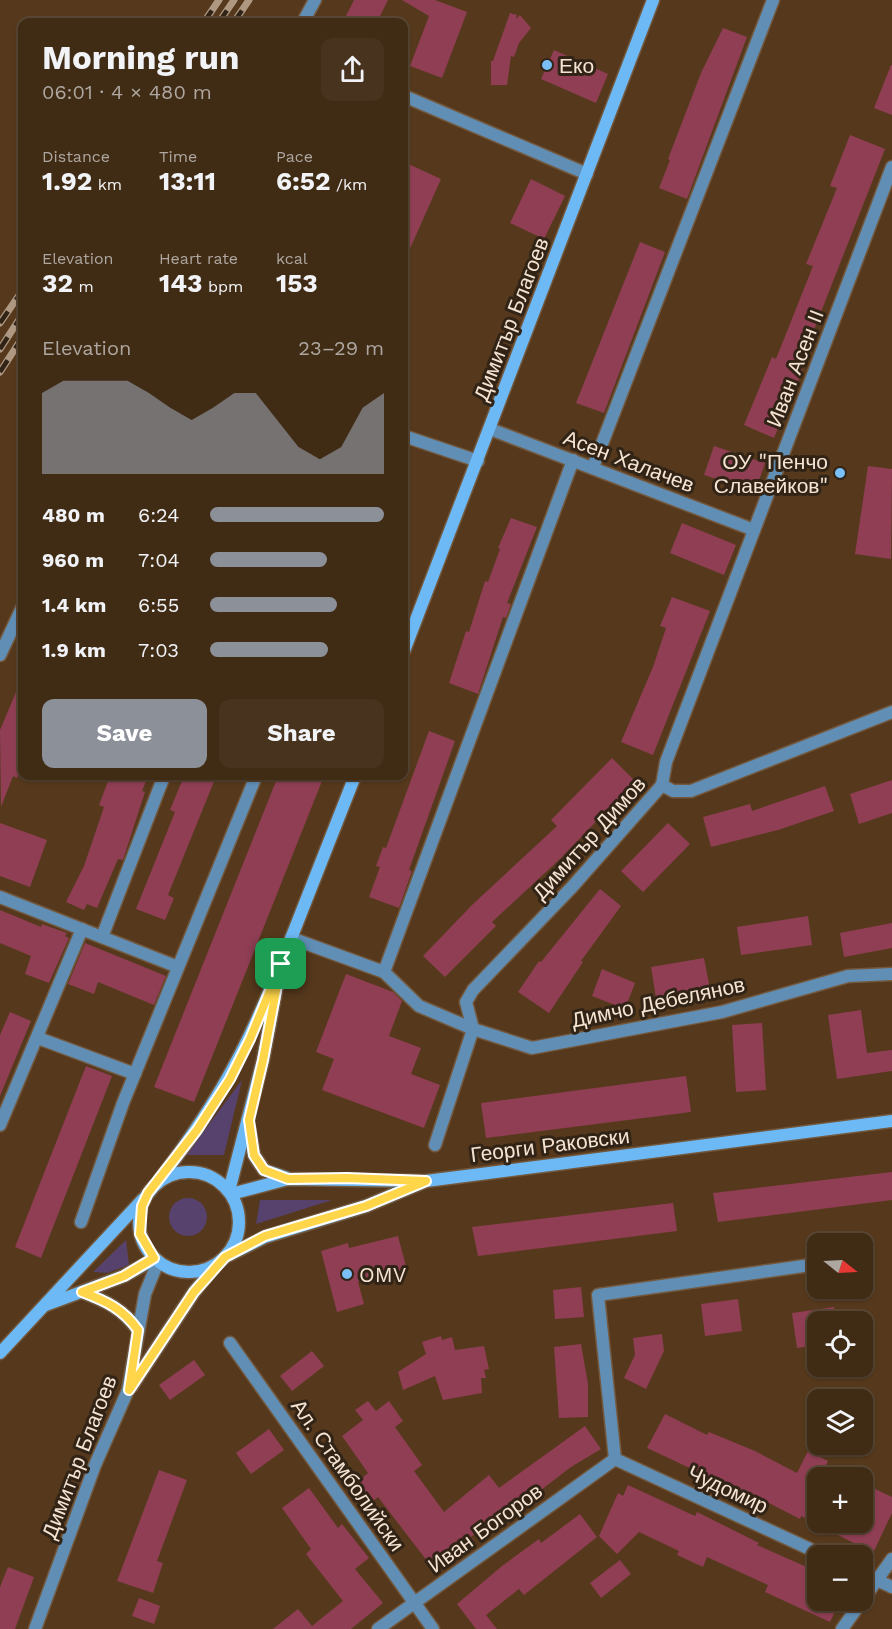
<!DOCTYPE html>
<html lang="en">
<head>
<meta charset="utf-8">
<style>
  :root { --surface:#402b15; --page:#47331e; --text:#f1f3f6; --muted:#aea7a0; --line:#594734; --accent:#8c9099 }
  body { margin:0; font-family:"Work Sans",sans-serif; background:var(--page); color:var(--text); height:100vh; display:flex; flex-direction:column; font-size:22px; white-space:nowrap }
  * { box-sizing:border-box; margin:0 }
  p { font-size:20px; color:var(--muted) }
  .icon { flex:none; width:33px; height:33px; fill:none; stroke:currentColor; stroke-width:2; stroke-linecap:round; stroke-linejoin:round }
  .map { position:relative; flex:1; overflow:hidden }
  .side { position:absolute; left:18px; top:18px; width:390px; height:762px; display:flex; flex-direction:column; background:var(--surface); border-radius:12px; box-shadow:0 2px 4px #0004,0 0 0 2px var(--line) }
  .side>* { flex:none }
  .needle { width:39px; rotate:108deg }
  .fabs { position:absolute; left:807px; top:1233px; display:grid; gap:12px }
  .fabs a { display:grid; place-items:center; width:66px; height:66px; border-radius:12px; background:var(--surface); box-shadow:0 2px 4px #0004,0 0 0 2px var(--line); font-size:30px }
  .pin { position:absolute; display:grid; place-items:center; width:51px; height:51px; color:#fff; margin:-26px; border-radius:12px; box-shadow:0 3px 9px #0006 }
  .round { display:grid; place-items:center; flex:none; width:63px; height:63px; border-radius:12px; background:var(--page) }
  .head { display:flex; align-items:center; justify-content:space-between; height:102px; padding:0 24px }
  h1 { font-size:33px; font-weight:700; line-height:45px }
  .metrics { display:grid; grid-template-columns:repeat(3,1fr); gap:9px; height:102px; padding:6px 24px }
  .metrics div { display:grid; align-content:center }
  .metrics b { font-size:26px; font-weight:700 }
  .metrics small { font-size:16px; font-weight:400 }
  .metrics p { font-size:16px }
  .chart { height:168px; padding:12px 24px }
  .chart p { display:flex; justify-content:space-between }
  .chart svg { width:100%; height:108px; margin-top:6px; fill:var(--accent); opacity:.7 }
  .button { display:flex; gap:12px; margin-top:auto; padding:12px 24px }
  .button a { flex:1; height:69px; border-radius:12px; background:var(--accent); color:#fff; font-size:24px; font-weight:700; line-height:69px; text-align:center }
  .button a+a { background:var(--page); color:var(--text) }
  ul { padding:0 24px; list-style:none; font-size:20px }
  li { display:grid; grid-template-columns:96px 72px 1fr; align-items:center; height:45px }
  li i { height:15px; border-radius:8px; background:var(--accent) }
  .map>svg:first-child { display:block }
  .green { fill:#56426d }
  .building { fill:#8f3e54 }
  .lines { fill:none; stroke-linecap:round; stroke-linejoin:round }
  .street-casing { stroke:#73583d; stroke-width:15 }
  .secondary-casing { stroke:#73583d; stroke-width:15 }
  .street { stroke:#608eb5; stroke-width:12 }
  .secondary { stroke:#6db9f6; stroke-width:12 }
  .rail-casing { stroke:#af9882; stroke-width:7 }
  .rail { stroke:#312417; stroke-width:4.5; stroke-dasharray:14; stroke-linecap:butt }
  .route-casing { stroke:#fff; stroke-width:12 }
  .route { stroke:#ffd54a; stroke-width:8 }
  .poi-dot { fill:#7abff8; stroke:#312417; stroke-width:2 }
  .labels { text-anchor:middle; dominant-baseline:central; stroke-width:6; stroke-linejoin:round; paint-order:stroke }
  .poi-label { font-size:21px; fill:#f6e4d3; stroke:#312417; text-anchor:start }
  .street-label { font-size:21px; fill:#f6e4d3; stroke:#312417 }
</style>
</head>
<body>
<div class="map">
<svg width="892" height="1629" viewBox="0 0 892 1629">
  <rect width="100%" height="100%" fill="#56391c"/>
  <!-- green -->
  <g class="green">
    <path d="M242,1080L224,1155H186Z"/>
    <circle cx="188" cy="1217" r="19"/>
    <path d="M260,1200H332L256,1224Z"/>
    <path d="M126,1240L129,1265L107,1273L93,1272Z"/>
  </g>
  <!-- building -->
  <g class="building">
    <path d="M354,0H388L377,22H343Z"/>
    <path d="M402,0H435L467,12L442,78L410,66L429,16Z"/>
    <path d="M510,13L517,15L516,19L520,15L531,28L519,43L514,57L511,56L507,85H491V61H493Z"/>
    <path d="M723,28L747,37L687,199L659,188L670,160L668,159L701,73Z"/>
    <path d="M554,50L608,74L596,103L541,79Z"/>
    <path d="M891,65H892V115L874,108Z"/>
    <path d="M850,135L885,149L799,368L803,370L774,438L744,425L772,357L776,359L813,266L806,264L837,188L830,186Z"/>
    <path d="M404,162L441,179L404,262Z"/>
    <path d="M531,179L565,196L544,239L510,223Z"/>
    <path d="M640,242L665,252L604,413L576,403Z"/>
    <path d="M714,446L765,463L755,492L704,475Z"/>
    <path d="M868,466L892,469L891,559L855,554Z"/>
    <path d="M511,518L537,527L507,603L511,604L506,618L503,617L478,694L449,683L466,631L469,632L485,581L488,582L500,549L498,548Z"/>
    <path d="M682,523L736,545L724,575L670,553Z"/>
    <path d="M672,597L710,611L653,755L621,742L653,667L666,628L660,626Z"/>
    <path d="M22,678V764L17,778L13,776L1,807L0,730Z"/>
    <path d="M429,731L455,741L409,870L412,871L399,908L369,897L380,867L376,866L383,847L386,848Z"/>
    <path d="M612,758L635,781L561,858L492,922L496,926L445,977L423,956L472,905L557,826L551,820Z"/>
    <path d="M110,776H148L142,791L145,792L123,860L118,859L97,908L87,904L84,910L66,902L84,866L104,807L99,805Z"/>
    <path d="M184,776H207L215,779L168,895L174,898L165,920L136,909L175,812L170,810Z"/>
    <path d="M278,776H324L194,1102L154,1087Z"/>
    <path d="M892,780V813L859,824L850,794Z"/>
    <path d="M825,786L834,811L778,830L711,847L703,817L750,804L752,811Z"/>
    <path d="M0,823L47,840L30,887L0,876Z"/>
    <path d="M668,823L690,844L643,892L621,871Z"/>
    <path d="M600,889L621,906L581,961L583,962L549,1013L518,992L539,961L541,962Z"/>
    <path d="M0,910L41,927L42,924L67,933L65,936L69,938L49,983L25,974L31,956L0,943Z"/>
    <path d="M808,916L812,945L741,955L737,927Z"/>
    <path d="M892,923V948L844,957L840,933Z"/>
    <path d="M85,943L166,976L154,1005L98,982L94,994L68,984Z"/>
    <path d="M704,958L710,989L656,998L651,967Z"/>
    <path d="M602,969L635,983L625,1009L592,996Z"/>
    <path d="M346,974L393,992L402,1001L389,1036L421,1048L411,1074L440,1085L424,1128L322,1090L334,1059L316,1052Z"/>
    <path d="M861,1010L867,1053L892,1050V1071L837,1079L828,1015Z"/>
    <path d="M10,1012L31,1021L0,1096V1035Z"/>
    <path d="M762,1023L766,1090L736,1092L732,1025Z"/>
    <path d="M86,1066L112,1076L41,1258L15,1247Z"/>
    <path d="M686,1076L691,1112L486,1138L481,1103Z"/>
    <path d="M892,1172V1200L718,1222L713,1193Z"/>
    <path d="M673,1203L677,1231L478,1256L472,1227Z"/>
    <path d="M398,1236L407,1270L358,1282L364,1304L337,1312L321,1251L348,1243L349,1248Z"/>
    <path d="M581,1287L584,1317L555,1319L553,1290Z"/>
    <path d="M738,1299L742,1331L705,1336L701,1304Z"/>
    <path d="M834,1307L836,1322H818V1345L797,1348L792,1313Z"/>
    <path d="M662,1334L664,1351L646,1389L624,1378L635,1355L633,1338Z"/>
    <path d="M441,1336L442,1340L452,1337L455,1350L484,1346L489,1369L484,1370L486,1378H481L482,1393L443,1400L435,1376L403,1390L398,1372L426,1354L422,1342Z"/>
    <path d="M581,1344L588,1384V1417L559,1418L554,1347Z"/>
    <path d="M312,1351L324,1366L292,1391L280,1376Z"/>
    <path d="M194,1360L205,1375L170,1400L159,1385Z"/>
    <path d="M368,1401L376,1411L389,1401L403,1421L395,1427L422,1465L414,1471L444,1512L489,1475L499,1488L585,1426L601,1449L571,1467L524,1503L520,1497L471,1537L474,1540L434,1570L378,1497L368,1505L354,1485L368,1473L342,1436L363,1420L355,1410Z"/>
    <path d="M665,1414L707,1435L709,1432L755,1451L797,1473L808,1451L828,1461L826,1465L852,1478H818V1522H862V1483L892,1497V1513L873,1553L801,1516L800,1519L759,1498L758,1500L647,1448Z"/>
    <path d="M269,1429L284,1450L251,1474L236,1453Z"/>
    <path d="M159,1470L187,1480L157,1561L163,1563L153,1593L117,1581Z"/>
    <path d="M628,1485L695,1516L697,1512L759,1543L757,1545L818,1572V1600H840L830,1622L765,1592L768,1585L707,1557L703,1567L677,1555L679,1551L639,1532L617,1554L599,1536L618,1493L623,1496Z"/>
    <path d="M309,1488L338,1528L342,1524L369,1558L355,1569L383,1603L351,1629H273L298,1609L312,1626L343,1601L306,1554L311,1549L282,1508Z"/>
    <path d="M580,1514L597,1537L524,1595L519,1589L486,1615L497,1629H476L457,1604L502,1566L539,1539L541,1543Z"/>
    <path d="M620,1560L631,1574L601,1598L590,1583Z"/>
    <path d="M8,1567L34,1577L15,1629H0V1587Z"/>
    <path d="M139,1598L160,1606L154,1624L132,1616Z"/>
  </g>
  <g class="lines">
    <defs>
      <g id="street">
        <path d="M303,22L315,0"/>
        <path d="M404,96L587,174"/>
        <path d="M490,429L754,530"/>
        <path d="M404,436L478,461"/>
        <path d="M593,467L773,0"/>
        <path d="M0,655L22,608"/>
        <path d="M892,712L691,791H673L662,785L572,887L473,990L466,1002L473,1029L532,1048L722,1012L848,976L892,974"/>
        <path d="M662,785L666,762L892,167"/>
        <path d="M0,897L178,967"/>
        <path d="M102,937L164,776"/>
        <path d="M291,938L384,972L419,1006L473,1029L435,1145"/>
        <path d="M384,972L573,460"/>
        <path d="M38,1038L135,1074"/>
        <path d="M0,1125L82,929"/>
        <path d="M81,1222L123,1103L256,776"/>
        <path d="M230,1343L433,1629"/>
        <path d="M131,1387L194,1292L216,1265"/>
        <path d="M615,1459L598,1295L818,1264"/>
        <path d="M615,1459L825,1556"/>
        <path d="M862,1573L892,1587"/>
        <path d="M35,1629L95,1465L128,1390L145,1294L158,1262"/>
        <path d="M378,1629L615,1459"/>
        <path d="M842,1629L892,1559"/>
      </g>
      <g id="secondary">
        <path d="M404,651L653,0"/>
        <path d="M249,1128L254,1155L264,1170L287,1178"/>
        <circle cx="189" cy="1222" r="50"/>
        <path d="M160,1179C209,1114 240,1063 271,987"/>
        <path d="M229,1191L263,1060L281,964L355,776"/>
        <path d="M231,1194L288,1179L422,1181"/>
        <path d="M225,1257L265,1237L366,1206L426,1181L892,1121"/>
        <path d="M82,1292C106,1301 123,1309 138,1330"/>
        <path d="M46,1305L124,1276L154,1259"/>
        <path d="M0,1353L143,1199"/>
      </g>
    </defs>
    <!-- street casing -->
    <use href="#street" class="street-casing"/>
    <!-- secondary casing -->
    <use href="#secondary" class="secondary-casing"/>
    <!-- street -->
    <use href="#street" class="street"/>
    <!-- secondary -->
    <use href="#secondary" class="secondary"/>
    <defs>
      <g id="rail">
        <path d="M204,22L219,0"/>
        <path d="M219,22L234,0"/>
        <path d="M234,22L249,0"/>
        <path d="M0,323L22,291"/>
        <path d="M0,349L22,315"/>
        <path d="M0,372L22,338"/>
      </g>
    </defs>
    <!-- rail casing -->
    <use href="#rail" class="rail-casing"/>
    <!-- rail -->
    <use href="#rail" class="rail"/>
  </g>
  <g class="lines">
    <defs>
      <path id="route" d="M281,964L263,1060L249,1120L254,1155L264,1170L288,1179L347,1178L426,1181L366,1206L265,1236L225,1257L194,1292L129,1390L138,1330C123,1309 106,1301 82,1292L124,1276L154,1258L140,1234L142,1206L148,1193L197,1130L230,1079L250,1039Z"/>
    </defs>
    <!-- route casing -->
    <use href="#route" class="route-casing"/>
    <!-- route -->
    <use href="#route" class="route"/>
  </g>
  <!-- markers -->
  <g class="poi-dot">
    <circle cx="547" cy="65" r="6"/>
    <circle cx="840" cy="473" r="6"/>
    <circle cx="347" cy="1274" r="6"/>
  </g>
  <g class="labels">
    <!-- poi labels -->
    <g class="poi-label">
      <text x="559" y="65">Еко</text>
      <text x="828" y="461" text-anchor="end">ОУ "Пенчо<tspan x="828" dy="24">Славейков"</tspan></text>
      <text x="359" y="1274">OMV</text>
    </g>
    <!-- street labels -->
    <g class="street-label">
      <text transform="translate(511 319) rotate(-69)">Димитър Благоев</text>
      <text transform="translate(795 368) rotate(-69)">Иван Асен II</text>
      <text transform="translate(629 461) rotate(21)">Асен Халачев</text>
      <text transform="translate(589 838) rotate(-48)">Димитър Димов</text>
      <text transform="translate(658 1002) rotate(-12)">Димчо Дебелянов</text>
      <text transform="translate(550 1145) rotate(-7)">Георги Раковски</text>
      <text transform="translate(79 1457) rotate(-69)">Димитър Благоев</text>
      <text transform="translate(348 1475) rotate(55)">Ал. Стамболийски</text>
      <text transform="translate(728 1489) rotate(25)">Чудомир</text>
      <text transform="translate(485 1528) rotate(-36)">Иван Богоров</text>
    </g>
  </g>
</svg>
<div class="fabs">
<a><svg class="needle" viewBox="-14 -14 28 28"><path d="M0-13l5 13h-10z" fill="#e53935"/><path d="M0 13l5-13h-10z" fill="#aea7a0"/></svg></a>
<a><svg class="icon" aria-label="locate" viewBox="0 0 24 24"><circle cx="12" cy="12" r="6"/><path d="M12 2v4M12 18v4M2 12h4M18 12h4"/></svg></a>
<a><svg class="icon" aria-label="layers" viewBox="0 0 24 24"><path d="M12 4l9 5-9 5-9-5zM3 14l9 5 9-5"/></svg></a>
<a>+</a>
<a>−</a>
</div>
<div class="pin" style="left:281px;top:964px;background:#1e9e55"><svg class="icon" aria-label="arrive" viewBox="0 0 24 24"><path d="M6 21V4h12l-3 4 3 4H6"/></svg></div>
<section class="side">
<div class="head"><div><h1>Morning run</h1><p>06:01 · 4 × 480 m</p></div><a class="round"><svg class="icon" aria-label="share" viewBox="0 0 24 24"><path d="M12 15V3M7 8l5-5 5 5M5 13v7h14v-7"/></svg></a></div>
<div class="metrics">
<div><p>Distance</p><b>1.92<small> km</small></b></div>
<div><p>Time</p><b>13:11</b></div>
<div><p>Pace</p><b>6:52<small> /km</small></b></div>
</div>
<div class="metrics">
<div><p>Elevation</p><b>32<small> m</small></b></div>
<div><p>Heart rate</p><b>143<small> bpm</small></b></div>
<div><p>kcal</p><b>153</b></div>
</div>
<div class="chart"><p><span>Elevation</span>23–29 m</p>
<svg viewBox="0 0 160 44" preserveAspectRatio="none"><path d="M0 44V11L10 6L20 6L30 6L40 6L50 11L60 17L70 22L80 17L90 11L100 11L110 22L120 33L130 38L140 33L150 17L160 11V44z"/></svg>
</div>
<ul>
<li><b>480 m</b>6:24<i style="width:100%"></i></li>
<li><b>960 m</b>7:04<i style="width:67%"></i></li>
<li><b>1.4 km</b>6:55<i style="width:73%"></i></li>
<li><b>1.9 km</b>7:03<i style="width:68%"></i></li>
</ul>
<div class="button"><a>Save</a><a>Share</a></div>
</section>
</div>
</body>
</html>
